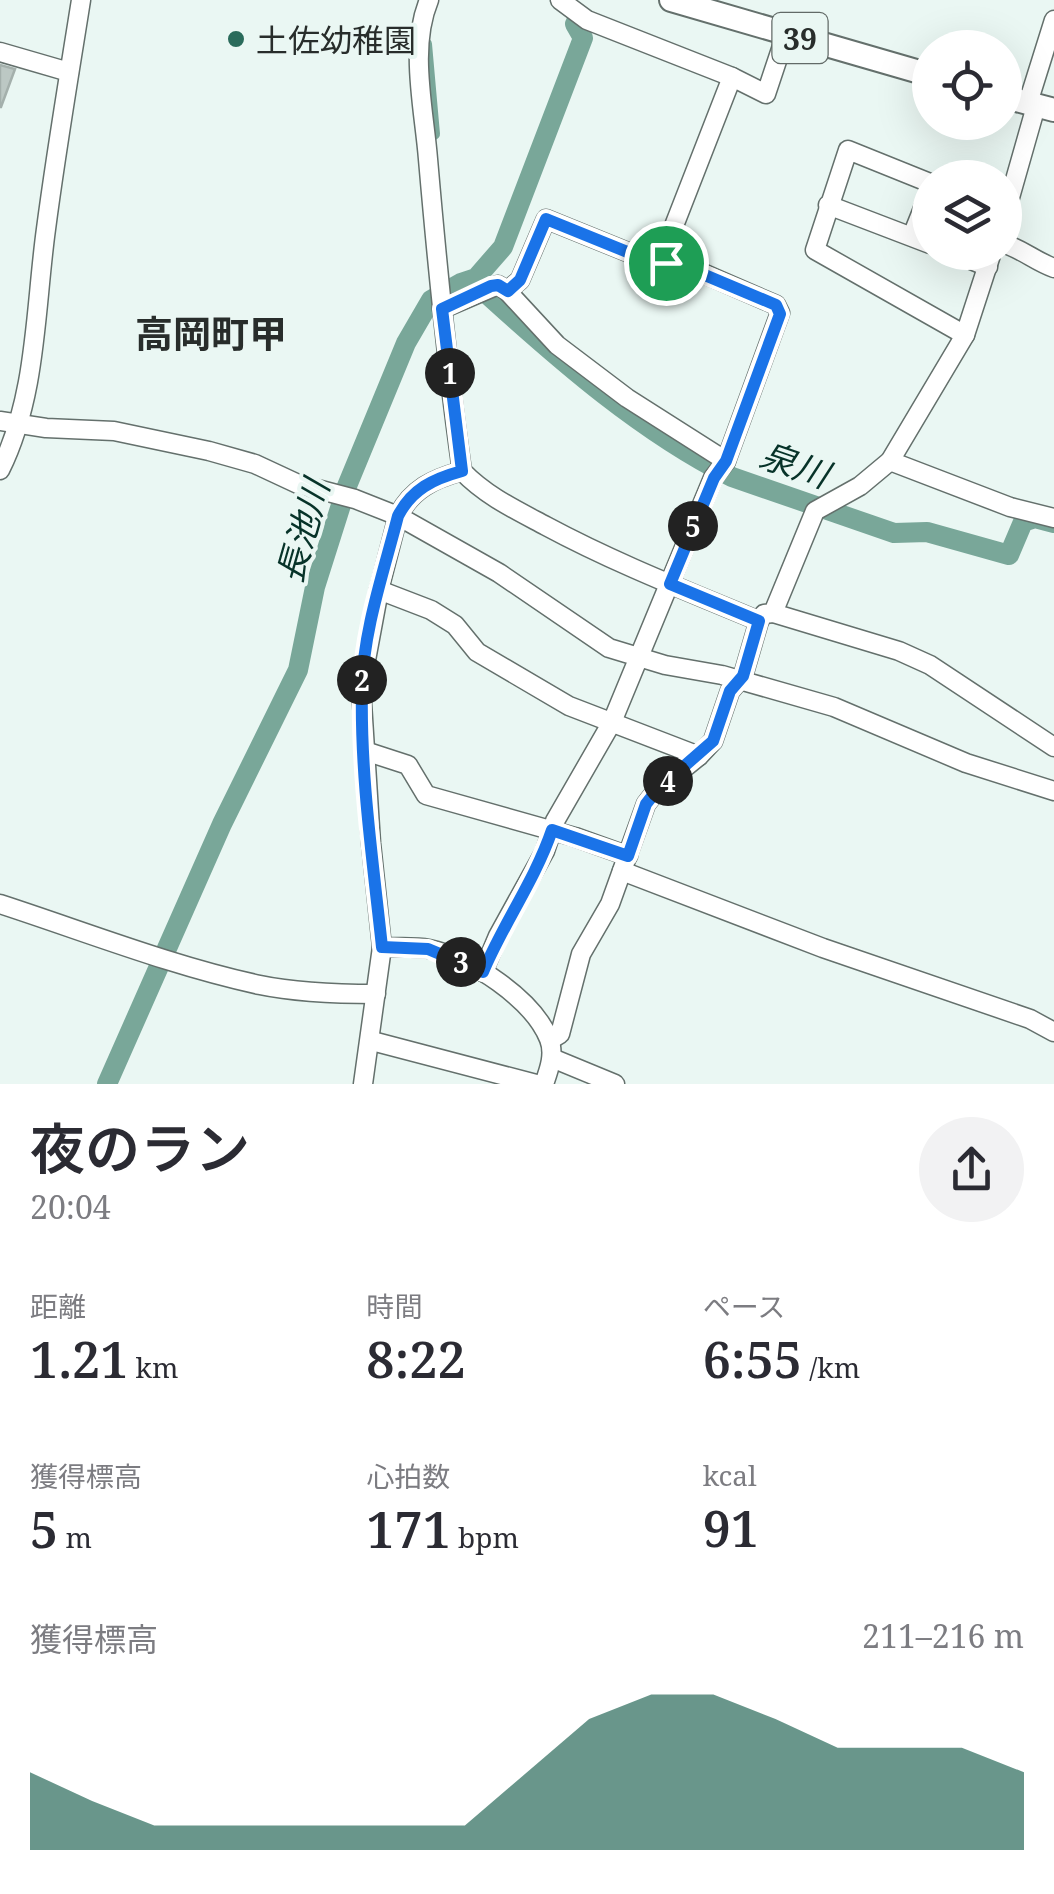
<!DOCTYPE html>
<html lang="ja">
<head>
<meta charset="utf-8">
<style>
  :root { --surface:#fff; --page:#f2f2f3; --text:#2b2b33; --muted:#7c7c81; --accent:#2a6b5b }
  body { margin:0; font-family:"Noto Serif","Noto Sans JP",serif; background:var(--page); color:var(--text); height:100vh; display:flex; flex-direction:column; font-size:38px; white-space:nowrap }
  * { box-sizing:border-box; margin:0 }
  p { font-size:32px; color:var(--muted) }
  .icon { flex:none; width:55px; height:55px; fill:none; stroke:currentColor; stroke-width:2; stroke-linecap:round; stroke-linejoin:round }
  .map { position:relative; height:1084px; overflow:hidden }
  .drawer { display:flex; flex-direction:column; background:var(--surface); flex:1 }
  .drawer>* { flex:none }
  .controls { position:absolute; left:912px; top:30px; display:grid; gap:20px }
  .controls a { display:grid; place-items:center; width:110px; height:110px; border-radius:50%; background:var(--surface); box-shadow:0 10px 40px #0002; font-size:50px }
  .pin { position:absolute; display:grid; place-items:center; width:85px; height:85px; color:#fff; margin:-42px; border:5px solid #fff; border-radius:50%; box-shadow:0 2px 10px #0007 }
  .km { position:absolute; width:50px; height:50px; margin:-25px; border-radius:50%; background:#222; color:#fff; font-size:28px; line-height:50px; text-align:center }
  .round { display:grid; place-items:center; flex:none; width:105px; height:105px; border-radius:52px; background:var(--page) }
  .summary { display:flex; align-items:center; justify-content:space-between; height:170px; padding:0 30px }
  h1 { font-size:55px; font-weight:600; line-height:75px }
  .stats { display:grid; grid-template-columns:repeat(3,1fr); gap:15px; height:170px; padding:10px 30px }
  .stats div { display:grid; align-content:center }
  .stats b { font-size:50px; font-weight:600 }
  .stats small { font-size:28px; font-weight:400 }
  .stats p { font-size:28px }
  .chart { height:280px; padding:20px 30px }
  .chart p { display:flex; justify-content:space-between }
  .chart svg { width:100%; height:180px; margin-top:10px; fill:var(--accent); opacity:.7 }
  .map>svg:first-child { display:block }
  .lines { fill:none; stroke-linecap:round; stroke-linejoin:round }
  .canal { stroke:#79a799; stroke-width:12 }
  .river { stroke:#79a799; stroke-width:20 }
  .building { fill:#bcc8c4; stroke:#a4b0ac; stroke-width:2.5 }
  .minor-casing { stroke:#64706c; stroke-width:21 }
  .major-casing { stroke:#64706c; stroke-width:26 }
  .minor { stroke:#fff; stroke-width:18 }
  .major { stroke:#fff; stroke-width:22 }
  .route-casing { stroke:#fff; stroke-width:20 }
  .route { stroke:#1a73e8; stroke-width:12 }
  .poi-dot { fill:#2a6b5b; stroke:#eaf7f3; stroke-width:4 }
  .labels { text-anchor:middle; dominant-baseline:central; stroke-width:8; stroke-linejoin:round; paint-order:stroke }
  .shield { fill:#eaf7f3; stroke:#626a67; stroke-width:2.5 }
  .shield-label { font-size:30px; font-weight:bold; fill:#282d2b }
  .poi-label { font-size:32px; fill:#282d2b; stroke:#eaf7f3; text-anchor:start }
  .water-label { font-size:35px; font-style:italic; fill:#073329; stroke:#eaf7f3 }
  .quarter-label { font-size:38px; font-weight:bold; fill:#282d2b; stroke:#eaf7f3 }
</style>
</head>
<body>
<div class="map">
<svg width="1054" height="1084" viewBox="0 0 1054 1084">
  <rect width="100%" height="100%" fill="#eaf7f3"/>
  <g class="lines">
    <!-- canal -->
    <path class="canal" d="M426,44L434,134"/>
    <!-- river -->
    <g class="river">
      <path d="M488,295C562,362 642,432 732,477L894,533L927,532L1009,555L1023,522L1035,518L1054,523"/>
      <path d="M107,1084L222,824L298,670L315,587L347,486L406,343L431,300L461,283L476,278L503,247L583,38L575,24"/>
    </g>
  </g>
  <!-- building -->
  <path class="building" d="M0,65L15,69L1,107H0Z"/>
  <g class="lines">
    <defs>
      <g id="minor">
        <path d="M429,0C409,48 424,108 428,159C437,263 447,368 462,471C486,496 516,510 546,526C615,563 687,591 759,621"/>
        <path d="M560,0L587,20L732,77L663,254L666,263"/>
        <path d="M0,52L69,72"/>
        <path d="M732,77L766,94L786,34"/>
        <path d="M1028,103L1054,20"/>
        <path d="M930,183L848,150L815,250L965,335"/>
        <path d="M828,205L930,244"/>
        <path d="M1005,215L1036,106"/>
        <path d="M912,236L930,191"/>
        <path d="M1005,244C1025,251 1035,261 1054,268"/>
        <path d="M952,252L988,267"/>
        <path d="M442,309L498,285L507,291L557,345L627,398L726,461"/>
        <path d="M0,421L46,428L114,431L209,451L255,464L298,484L355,499L398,516L499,573L609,648L665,665L722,675L834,707L966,763L1054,791"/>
        <path d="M890,461L1010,507L1054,518"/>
        <path d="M0,470C37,396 35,309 46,229C56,152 69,76 81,0"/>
        <path d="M379,590L431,610L455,625L477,652L569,706L699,756L713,741L730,691L743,676L759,621L764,614L773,613L815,511L860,486L890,461L965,335L992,252"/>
        <path d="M773,613L899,651L930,665L1054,747"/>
        <path d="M365,751L408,765L426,795L575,837L628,856"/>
        <path d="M622,871L823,948L1030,1019L1054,1032"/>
        <path d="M0,904C86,932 172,966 260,985C298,993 338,994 376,994"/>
        <path d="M382,947C397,948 414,946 429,949C470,957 533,999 549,1039C555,1054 549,1070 544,1084"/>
        <path d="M483,972L498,936L545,851L555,821L612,722L713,478L726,461L780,313L776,305L675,261L657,264L546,219L520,280L507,291"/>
        <path d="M550,1040L560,1034L581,954L610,904L646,804L657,790L699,756"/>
        <path d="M372,1041L536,1084"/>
        <path d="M552,1058L615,1084"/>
        <path d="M363,1084L382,947L371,843L361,687L379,590L398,516C412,489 433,479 462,471"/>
      </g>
      <g id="major">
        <path d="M671,0L930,75"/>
        <path d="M1005,97L1054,110"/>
      </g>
    </defs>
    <!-- minor casing -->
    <use href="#minor" class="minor-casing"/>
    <!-- major casing -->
    <use href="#major" class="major-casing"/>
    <!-- minor -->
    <use href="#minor" class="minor"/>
    <!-- major -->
    <use href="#major" class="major"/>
  </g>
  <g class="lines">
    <defs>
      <path id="route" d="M546,219L657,264L674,262L776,305L780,314L726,461L714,478L670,584L759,621L743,676L730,691L713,741L657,790L646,804L628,856L552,830C535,880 503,924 483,972L428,949L382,947C373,862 360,774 362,688C363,631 384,571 398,516C412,489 433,479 462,471L442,309L491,286L498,285L508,291L520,280Z"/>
    </defs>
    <!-- route casing -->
    <use href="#route" class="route-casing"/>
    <!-- route -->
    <use href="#route" class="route"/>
  </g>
  <!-- markers -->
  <circle class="poi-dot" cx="236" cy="39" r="10"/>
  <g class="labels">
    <!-- shield labels -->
    <rect class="shield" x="772.5" y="13" width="55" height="50" rx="8"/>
    <g class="shield-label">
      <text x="800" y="38">39</text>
    </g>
    <!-- poi labels -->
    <g class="poi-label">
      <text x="256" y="39">土佐幼稚園</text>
    </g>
    <!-- water labels -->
    <g class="water-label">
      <text transform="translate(795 464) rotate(19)">泉川</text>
      <text transform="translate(302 531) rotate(-74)">長池川</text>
    </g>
    <!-- quarter labels -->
    <g class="quarter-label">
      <text x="211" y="333">高岡町甲</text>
    </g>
  </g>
</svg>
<div class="controls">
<a><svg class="icon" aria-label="locate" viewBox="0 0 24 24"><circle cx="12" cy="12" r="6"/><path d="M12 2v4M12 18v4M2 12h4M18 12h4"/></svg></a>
<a><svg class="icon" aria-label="layers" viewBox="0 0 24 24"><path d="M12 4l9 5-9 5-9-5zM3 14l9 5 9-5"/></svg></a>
</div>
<div class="pin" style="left:666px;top:263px;background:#1e9e55"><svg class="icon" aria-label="arrive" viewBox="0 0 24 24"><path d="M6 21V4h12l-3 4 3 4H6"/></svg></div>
<b class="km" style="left:450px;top:373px">1</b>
<b class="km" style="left:362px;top:680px">2</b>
<b class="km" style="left:461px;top:962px">3</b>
<b class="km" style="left:668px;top:781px">4</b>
<b class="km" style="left:693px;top:526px">5</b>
</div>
<section class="drawer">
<div class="summary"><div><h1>夜のラン</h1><p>20:04</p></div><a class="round"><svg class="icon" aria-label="share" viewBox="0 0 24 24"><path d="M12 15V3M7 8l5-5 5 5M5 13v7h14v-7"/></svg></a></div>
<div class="stats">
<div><p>距離</p><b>1.21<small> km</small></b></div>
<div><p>時間</p><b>8:22</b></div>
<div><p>ペース</p><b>6:55<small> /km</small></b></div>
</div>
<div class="stats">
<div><p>獲得標高</p><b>5<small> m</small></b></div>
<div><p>心拍数</p><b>171<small> bpm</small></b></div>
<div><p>kcal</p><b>91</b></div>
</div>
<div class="chart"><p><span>獲得標高</span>211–216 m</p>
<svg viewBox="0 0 160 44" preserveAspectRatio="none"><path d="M0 44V25L10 32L20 38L30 38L40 38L50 38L60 38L70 38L80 25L90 12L100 6L110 6L120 12L130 19L140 19L150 19L160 25V44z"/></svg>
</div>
</section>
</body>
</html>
